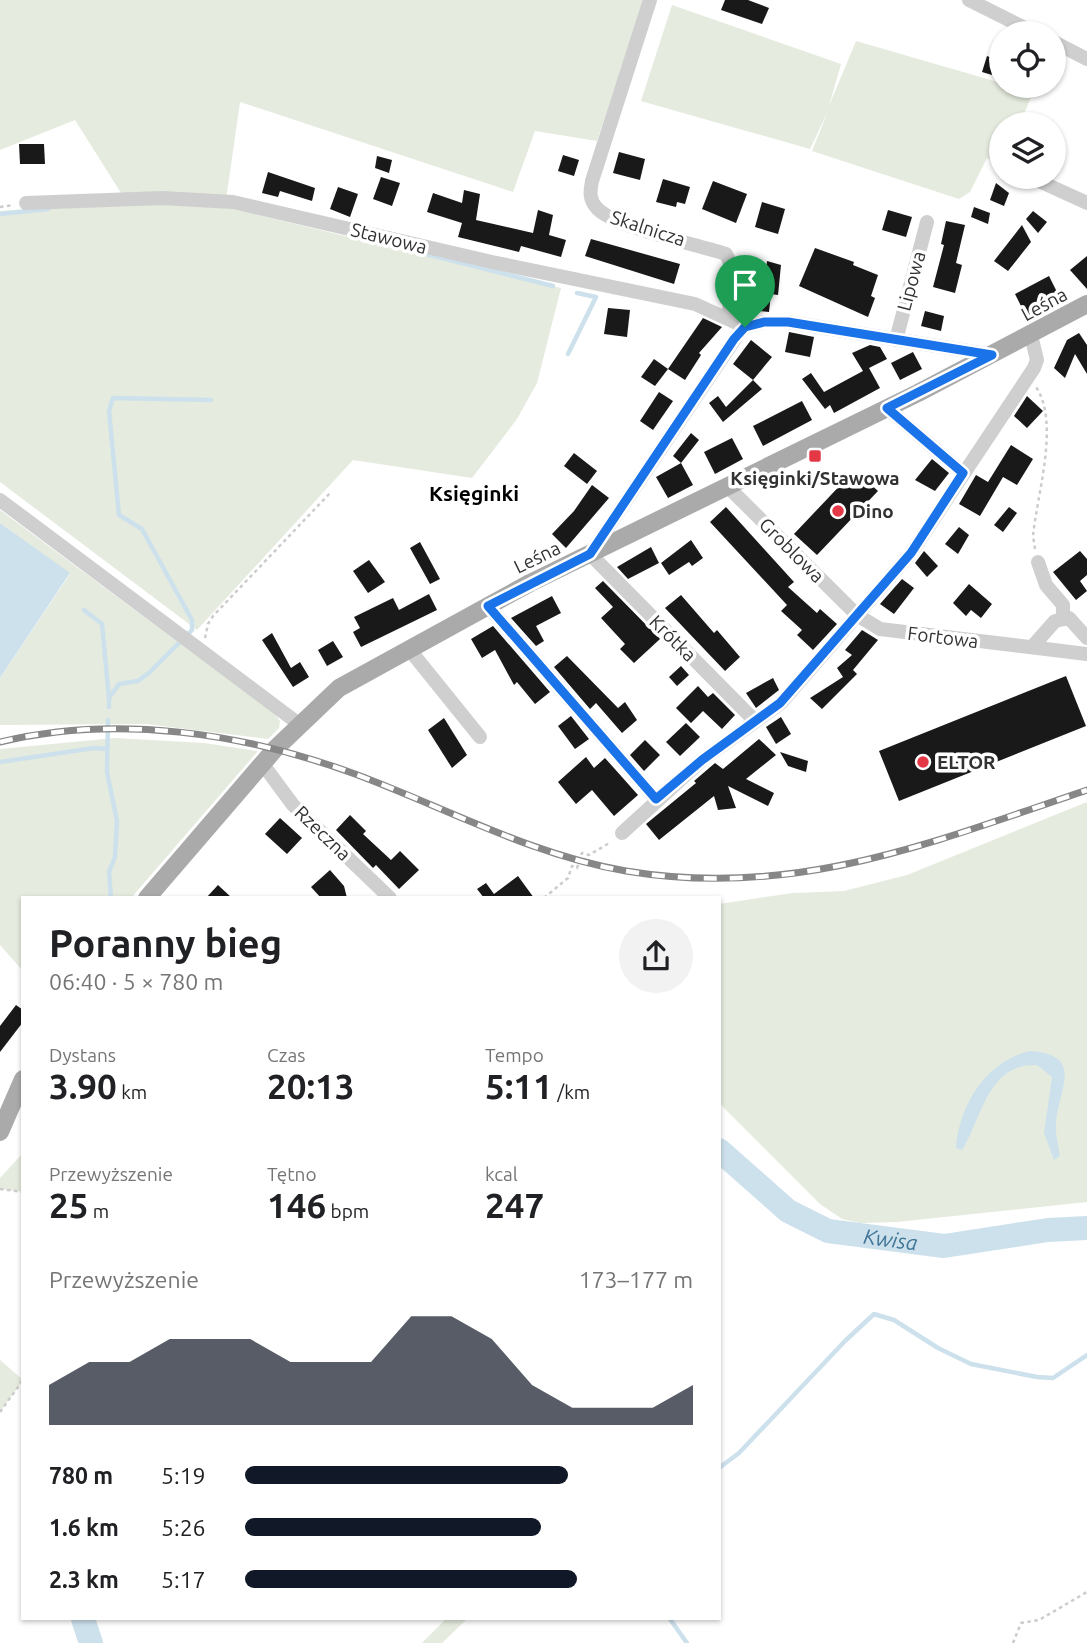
<!DOCTYPE html>
<html lang="pl">
<head>
<meta charset="utf-8">
<style>
  :root { --surface:#fff; --page:#f2f2f2; --text:#202124; --muted:#757577; --accent:#111827 }
  body { margin:0; font-family:Ubuntu,sans-serif; background:var(--page); color:var(--text); height:100vh; display:flex; flex-direction:column; font-size:26px; white-space:nowrap }
  * { box-sizing:border-box; margin:0 }
  p { font-size:23px; color:var(--muted) }
  .icon { flex:none; width:38px; height:38px; fill:none; stroke:currentColor; stroke-width:2; stroke-linecap:round; stroke-linejoin:round }
  .map { position:relative; flex:1; overflow:hidden }
  .sheet { position:absolute; left:21px; top:896px; width:700px; height:724px; display:flex; flex-direction:column; background:var(--surface); border-radius:0px; box-shadow:0 2px 5px #0004 }
  .sheet>* { flex:none }
  .fabs { position:absolute; left:989px; top:21px; display:grid; gap:14px }
  .fabs a { display:grid; place-items:center; width:77px; height:77px; border-radius:50%; background:var(--surface); box-shadow:0 2px 5px #0004; font-size:35px }
  .pin { position:absolute; display:grid; place-items:center; width:60px; height:60px; color:#fff; margin:-72px -30px; border-radius:50% 50% 50% 0; rotate:-45deg; box-shadow:0 0 7px #0007 }
  .pin .icon { rotate:45deg }
  .round { display:grid; place-items:center; flex:none; width:74px; height:74px; border-radius:37px; background:var(--page) }
  .head { display:flex; align-items:center; justify-content:space-between; height:119px; padding:0 28px }
  h1 { font-size:38px; font-weight:700; line-height:52px }
  .stats { display:grid; grid-template-columns:repeat(3,1fr); gap:10px; height:119px; padding:7px 28px }
  .stats div { display:grid; align-content:center }
  .stats b { font-size:35px; font-weight:700 }
  .stats small { font-size:19px; font-weight:400 }
  .stats p { font-size:19px }
  .chart { height:196px; padding:14px 28px }
  .chart p { display:flex; justify-content:space-between }
  .chart svg { width:100%; height:126px; margin-top:7px; fill:var(--accent); opacity:.7 }
  ul { padding:0 28px; list-style:none; font-size:23px }
  li { display:grid; grid-template-columns:112px 84px 1fr; align-items:center; height:52px }
  li i { height:18px; border-radius:9px; background:var(--accent) }
  .map>svg:first-child { display:block }
  .green { fill:#e5ebde }
  .water { fill:#cde1ed }
  .lines { fill:none; stroke-linecap:round; stroke-linejoin:round }
  .stream { stroke:#cde1ed; stroke-width:4.5 }
  .river { stroke:#cde1ed; stroke-width:24 }
  .building { fill:#191919 }
  .path { stroke:#ccc; stroke-width:2.5; stroke-dasharray:3.5 3.5; stroke-linecap:butt }
  .minor { stroke:#cfcfcf; stroke-width:14 }
  .major { stroke:#aaa; stroke-width:18 }
  .rail-casing { stroke:#878787; stroke-width:7 }
  .rail { stroke:#fff; stroke-width:4.5; stroke-dasharray:13; stroke-linecap:butt }
  .route-casing { stroke:#fff; stroke-width:14 }
  .route { stroke:#1a73e8; stroke-width:9 }
  .poi-dot { fill:#e53846; stroke:#fff; stroke-width:2.5 }
  .labels { text-anchor:middle; dominant-baseline:central; stroke-width:7; stroke-linejoin:round; paint-order:stroke }
  .street-label { font-size:19px; fill:#323232; stroke:#fff }
  .poi-label { font-size:19px; font-weight:bold; fill:#323232; stroke:#fff; text-anchor:start }
  .neighbourhood-label { font-size:21px; font-weight:bold; fill:#000; stroke:#fff }
  .water-label { font-size:21px; font-style:italic; fill:#3f7495; stroke:#fff }
</style>
</head>
<body>
<div class="map">
<svg width="1087" height="1643" viewBox="0 0 1087 1643">
  <rect width="100%" height="100%" fill="#fff"/>
  <!-- green -->
  <g class="green">
    <path d="M0,0H644L597,141L535,131L513,192L240,102L225,207L561,288L537,383L517,419L472,478L353,460L197,630L0,482V211L71,206L121,193L75,120L0,150Z"/>
    <path d="M672,5L841,64L829,106L856,41L1001,83V86L1033,92L1020,124H1001V165L987,158L970,192L959,199L812,151L828,111L810,149L641,101Z"/>
    <path d="M0,510L275,714L280,721L279,728L268,739L146,724L0,725V678L70,574L0,523Z"/>
    <path d="M115,738L204,743L258,751L131,898H23V971L0,945V749Z"/>
    <path d="M1087,802V1202L897,1222L860,1223L842,1219L820,1204L719,1103V904L793,893L844,891L907,875Z"/>
    <path d="M23,1153V1192L0,1189V1178Z"/>
    <path d="M0,1360L23,1380L0,1412Z"/>
    <path d="M446,1619H467L442,1643H422Z"/>
  </g>
  <!-- water -->
  <g class="water">
    <path d="M0,523L70,573L0,678Z"/>
    <path d="M1030,1051C1085,1055 1059,1088 1056,1122C1055,1133 1058,1144 1060,1156L1054,1160L1044,1133L1052,1077L1037,1065C987,1063 982,1119 962,1150L956,1148C959,1105 986,1061 1030,1051Z"/>
  </g>
  <g class="lines">
    <!-- stream -->
    <g class="stream">
      <path d="M0,214L48,209"/>
      <path d="M418,252L553,286"/>
      <path d="M568,354L596,297L577,293"/>
      <path d="M84,610L102,624L109,698"/>
      <path d="M109,707V698L119,684L138,681L150,672L192,630V620L142,529L119,515L109,411L113,398L211,400"/>
      <path d="M108,720L107,772L117,821L115,857L109,872L111,898"/>
      <path d="M0,762L94,748L107,749"/>
      <path d="M719,1468L739,1453L845,1341L874,1314L894,1320L938,1348L971,1364L1037,1377L1053,1378L1087,1355"/>
      <path d="M670,1619L687,1643"/>
    </g>
    <!-- river -->
    <g class="river">
      <path id="s1" d="M719,1150L788,1211L828,1231L944,1246L1048,1230L1087,1228"/>
      <path d="M83,1619L91,1643"/>
    </g>
  </g>
  <!-- building -->
  <g class="building">
    <path d="M725,0H748L769,8L762,24L721,10Z"/>
    <path d="M987,56L997,60L992,75L982,72Z"/>
    <path d="M19,144H44L45,164H20Z"/>
    <path d="M619,152L645,159L640,180L613,173Z"/>
    <path d="M563,155L579,160L574,176L558,171Z"/>
    <path d="M377,156L392,160L389,173L375,168Z"/>
    <path d="M268,172L315,188L312,201L280,191L278,197L262,193Z"/>
    <path d="M381,177L400,183L392,206L373,199Z"/>
    <path d="M663,179L690,187L685,204L677,202L676,207L656,202Z"/>
    <path d="M713,181L747,194L736,223L702,209Z"/>
    <path d="M996,183L1009,193L1004,206L990,200Z"/>
    <path d="M338,187L358,194L350,217L330,209Z"/>
    <path d="M464,190L480,194L476,220L533,233L538,210L553,215L549,235L566,240L561,257L521,246L519,252L458,237L462,223L427,212L433,193L462,203Z"/>
    <path d="M762,202L785,209L778,234L755,227Z"/>
    <path d="M974,207L990,213L988,224L971,217Z"/>
    <path d="M888,210L912,217L906,237L882,230Z"/>
    <path d="M1033,211L1047,222L1038,233L1026,219Z"/>
    <path d="M946,221L965,225L956,263L962,265L955,293L933,287L944,245L941,244Z"/>
    <path d="M1022,225L1031,242L1008,271L994,261Z"/>
    <path d="M591,239L680,264L674,284L585,256Z"/>
    <path d="M815,248L854,262L853,265L878,275L871,296L875,298L868,317L799,286Z"/>
    <path d="M1087,256V289L1070,270Z"/>
    <path d="M767,261L781,265L778,295L771,294L769,312L739,309L740,290L769,293L764,292Z"/>
    <path d="M1049,276L1061,300L1027,318L1015,294Z"/>
    <path d="M608,308L630,310L627,337L604,334Z"/>
    <path d="M925,311L944,316L941,331L921,326Z"/>
    <path d="M703,318L722,327L699,353L701,355L685,380L668,369Z"/>
    <path d="M789,332L814,337L810,357L785,352Z"/>
    <path d="M1079,333L1087,345V374L1075,354L1065,378L1054,368L1067,340Z"/>
    <path d="M751,340L772,357L753,380L733,364Z"/>
    <path d="M870,345L880,347L887,359L869,368L880,388L834,413L830,405L825,409L802,379L811,373L824,392L863,371L852,353Z"/>
    <path d="M913,352L922,369L900,380L891,363Z"/>
    <path d="M654,359L668,369L655,386L641,377Z"/>
    <path d="M753,380L762,389L723,422L709,403L718,396L726,407Z"/>
    <path d="M659,392L673,401L653,430L640,421Z"/>
    <path d="M1027,396L1043,411L1027,428L1014,416Z"/>
    <path d="M802,401L812,420L763,446L753,426Z"/>
    <path d="M691,433L699,440L681,463L673,456Z"/>
    <path d="M732,438L743,459L715,474L704,452Z"/>
    <path d="M1011,445L1033,459L1017,485L1003,477L980,516L959,504L976,475L988,482Z"/>
    <path d="M574,453L597,471L587,484L564,466Z"/>
    <path d="M932,459L949,473L935,491L915,480Z"/>
    <path d="M681,463L693,485L668,498L656,477Z"/>
    <path d="M848,477L858,487L865,479L878,491L817,555L794,534Z"/>
    <path d="M592,485L609,498L566,548L552,534L574,511Z"/>
    <path d="M726,507L794,582L788,587L817,613L820,609L837,624L813,650L797,635L802,630L781,611L787,605L710,522Z"/>
    <path d="M1009,507L1017,513L1003,532L994,525Z"/>
    <path d="M959,527L969,535L958,554L945,544Z"/>
    <path d="M691,540L703,558L692,566L689,562L669,575L661,563Z"/>
    <path d="M420,542L440,579L430,584L410,548Z"/>
    <path d="M651,547L659,563L628,579L617,567Z"/>
    <path d="M924,551L938,566L927,577L915,563Z"/>
    <path d="M1080,551L1087,559V575L1080,581L1087,591L1076,600L1053,572Z"/>
    <path d="M369,560L385,582L368,593L353,571Z"/>
    <path d="M902,579L914,588L894,614L880,604Z"/>
    <path d="M603,581L660,639L634,663L620,649L625,644L601,618L613,607L595,588Z"/>
    <path d="M969,584L992,604L981,618L971,610L966,616L953,603Z"/>
    <path d="M429,594L437,610L361,647L353,632L360,628L354,617L393,598L399,610Z"/>
    <path d="M681,595L714,633L717,630L740,657L725,671L665,608Z"/>
    <path d="M552,596L561,613L536,626L544,641L536,646L511,618Z"/>
    <path d="M493,626L550,692L535,704L517,682L514,685L495,650L482,658L471,639Z"/>
    <path d="M862,630L878,640L853,670L857,674L822,709L810,698L843,677L837,668L852,655L845,650Z"/>
    <path d="M272,633L291,668L300,662L309,677L293,687L262,640Z"/>
    <path d="M333,641L343,657L327,666L318,650Z"/>
    <path d="M567,656L618,708L625,702L637,720L622,733L596,703L590,709L554,667Z"/>
    <path d="M681,666L689,675L677,686L669,677Z"/>
    <path d="M1066,676L1086,726L899,801L879,751Z"/>
    <path d="M773,678L779,690L756,708L746,693Z"/>
    <path d="M698,686L708,697L713,693L735,715L722,729L703,711L691,723L676,708Z"/>
    <path d="M571,716L589,739L575,749L558,726Z"/>
    <path d="M781,717L791,734L776,744L766,727Z"/>
    <path d="M444,718L467,755L452,768L428,730Z"/>
    <path d="M686,723L700,737L680,756L666,742Z"/>
    <path d="M759,739L776,755L746,779L774,793L768,806L728,786L736,808L718,810L714,796L659,840L646,824L696,783L694,781L715,763L723,769Z"/>
    <path d="M645,740L660,755L644,771L630,755Z"/>
    <path d="M780,752L808,761L806,772L788,766Z"/>
    <path d="M586,757L594,768L605,758L638,795L614,816L592,790L576,804L558,782Z"/>
    <path d="M350,815L366,831L363,834L391,860L400,851L419,870L399,889L376,865L373,868L336,830Z"/>
    <path d="M280,818L302,838L287,854L265,834Z"/>
    <path d="M330,870L344,886L347,898H321L311,887Z"/>
    <path d="M518,876L534,898H484L477,889L486,883L494,894Z"/>
    <path d="M218,885L232,898H206Z"/>
    <path d="M16,1005L23,1010V1022L0,1052V1026Z"/>
  </g>
  <g class="lines">
    <!-- path -->
    <g class="path">
      <path d="M0,207L14,205"/>
      <path d="M1035,549L1033,536C1037,494 1060,423 1036,387"/>
      <path d="M205,638L208,624L213,616L331,492"/>
      <path d="M544,898L568,878L572,866L577,868L582,853L589,855L611,842"/>
      <path d="M0,1189L23,1192"/>
      <path d="M0,1412L23,1380"/>
      <path d="M1013,1643L1021,1623L1039,1620L1087,1592"/>
    </g>
    <!-- minor -->
    <g class="minor">
      <path d="M650,0L592,181C590,191 589,199 596,207C610,226 698,245 726,254L731,265L729,319"/>
      <path d="M969,0L1035,33"/>
      <path d="M1054,42L1087,59"/>
      <path d="M1030,177L1087,203"/>
      <path d="M26,203L162,198L233,202L492,262L695,304L745,327"/>
      <path d="M896,340L927,222"/>
      <path d="M887,408L963,473"/>
      <path d="M727,486L857,615L880,629L1087,654"/>
      <path d="M0,500L299,724"/>
      <path d="M1038,562L1046,585L1063,605V619"/>
      <path d="M488,606L656,799"/>
      <path d="M1032,647L1055,621L1069,618L1087,638"/>
      <path d="M409,649L480,737"/>
      <path d="M755,721L590,554L739,333L745,327L764,322H788L992,355"/>
      <path d="M262,763L293,805L390,898"/>
      <path d="M622,833L702,760L781,703L911,553L1034,368L1037,360L1031,335"/>
    </g>
    <!-- major -->
    <g class="major">
      <path d="M147,898L275,749L339,688L530,583L918,393L1087,304"/>
      <path d="M0,1132L23,1079"/>
    </g>
    <defs>
      <path id="rail" d="M0,742C116,714 244,733 355,774C444,807 531,855 626,871C796,899 930,843 1087,790"/>
    </defs>
    <!-- rail casing -->
    <use href="#rail" class="rail-casing"/>
    <!-- rail -->
    <use href="#rail" class="rail"/>
  </g>
  <g class="lines">
    <defs>
      <path id="route" d="M764,322H788L992,355L887,408L963,473L911,553L780,703L702,760L656,799L488,606L590,554L734,339L745,327Z"/>
    </defs>
    <!-- route casing -->
    <use href="#route" class="route-casing"/>
    <!-- route -->
    <use href="#route" class="route"/>
  </g>
  <!-- markers -->
  <g class="poi-dot">
    <rect x="808" y="449" width="14" height="14" rx="3.5"/>
    <circle cx="838" cy="511" r="7"/>
    <circle cx="923" cy="762" r="7"/>
  </g>
  <g class="labels">
    <!-- street labels -->
    <g class="street-label">
      <text transform="translate(648 228) rotate(18)">Skalnicza</text>
      <text transform="translate(389 238) rotate(14)">Stawowa</text>
      <text transform="translate(911 281) rotate(-75)">Lipowa</text>
      <text transform="translate(1044 304) rotate(-28)">Leśna</text>
      <text transform="translate(792 550) rotate(45)">Groblowa</text>
      <text transform="translate(537 557) rotate(-26)">Leśna</text>
      <text transform="translate(943 637) rotate(7)">Fortowa</text>
      <text transform="translate(673 638) rotate(45)">Krótka</text>
      <text transform="translate(323 833) rotate(44)">Rzeczna</text>
    </g>
    <!-- poi labels -->
    <g class="poi-label">
      <text x="815" y="478" text-anchor="middle">Księginki/Stawowa</text>
      <text x="852" y="511">Dino</text>
      <text x="937" y="762">ELTOR</text>
    </g>
    <!-- neighbourhood labels -->
    <g class="neighbourhood-label">
      <text x="474" y="493">Księginki</text>
    </g>
    <!-- water labels -->
    <g class="water-label">
      <text stroke="none"><textPath href="#s1" startOffset="200">Kwisa</textPath></text>
    </g>
  </g>
</svg>
<div class="fabs">
<a><svg class="icon" aria-label="locate" viewBox="0 0 24 24"><circle cx="12" cy="12" r="6"/><path d="M12 2v4M12 18v4M2 12h4M18 12h4"/></svg></a>
<a><svg class="icon" aria-label="layers" viewBox="0 0 24 24"><path d="M12 4l9 5-9 5-9-5zM3 14l9 5 9-5"/></svg></a>
</div>
<div class="pin" style="left:745px;top:327px;background:#1e9e55"><svg class="icon" aria-label="arrive" viewBox="0 0 24 24"><path d="M6 21V4h12l-3 4 3 4H6"/></svg></div>
<section class="sheet">
<div class="head"><div><h1>Poranny bieg</h1><p>06:40 · 5 × 780 m</p></div><a class="round"><svg class="icon" aria-label="share" viewBox="0 0 24 24"><path d="M12 15V3M7 8l5-5 5 5M5 13v7h14v-7"/></svg></a></div>
<div class="stats">
<div><p>Dystans</p><b>3.90<small> km</small></b></div>
<div><p>Czas</p><b>20:13</b></div>
<div><p>Tempo</p><b>5:11<small> /km</small></b></div>
</div>
<div class="stats">
<div><p>Przewyższenie</p><b>25<small> m</small></b></div>
<div><p>Tętno</p><b>146<small> bpm</small></b></div>
<div><p>kcal</p><b>247</b></div>
</div>
<div class="chart"><p><span>Przewyższenie</span>173–177 m</p>
<svg viewBox="0 0 160 44" preserveAspectRatio="none"><path d="M0 44V30L10 22L20 22L30 14L40 14L50 14L60 22L70 22L80 22L90 6L100 6L110 14L120 30L130 38L140 38L150 38L160 30V44z"/></svg>
</div>
<ul>
<li><b>780 m</b>5:19<i style="width:72%"></i></li>
<li><b>1.6 km</b>5:26<i style="width:66%"></i></li>
<li><b>2.3 km</b>5:17<i style="width:74%"></i></li>
</ul>
</section>
</div>
</body>
</html>
